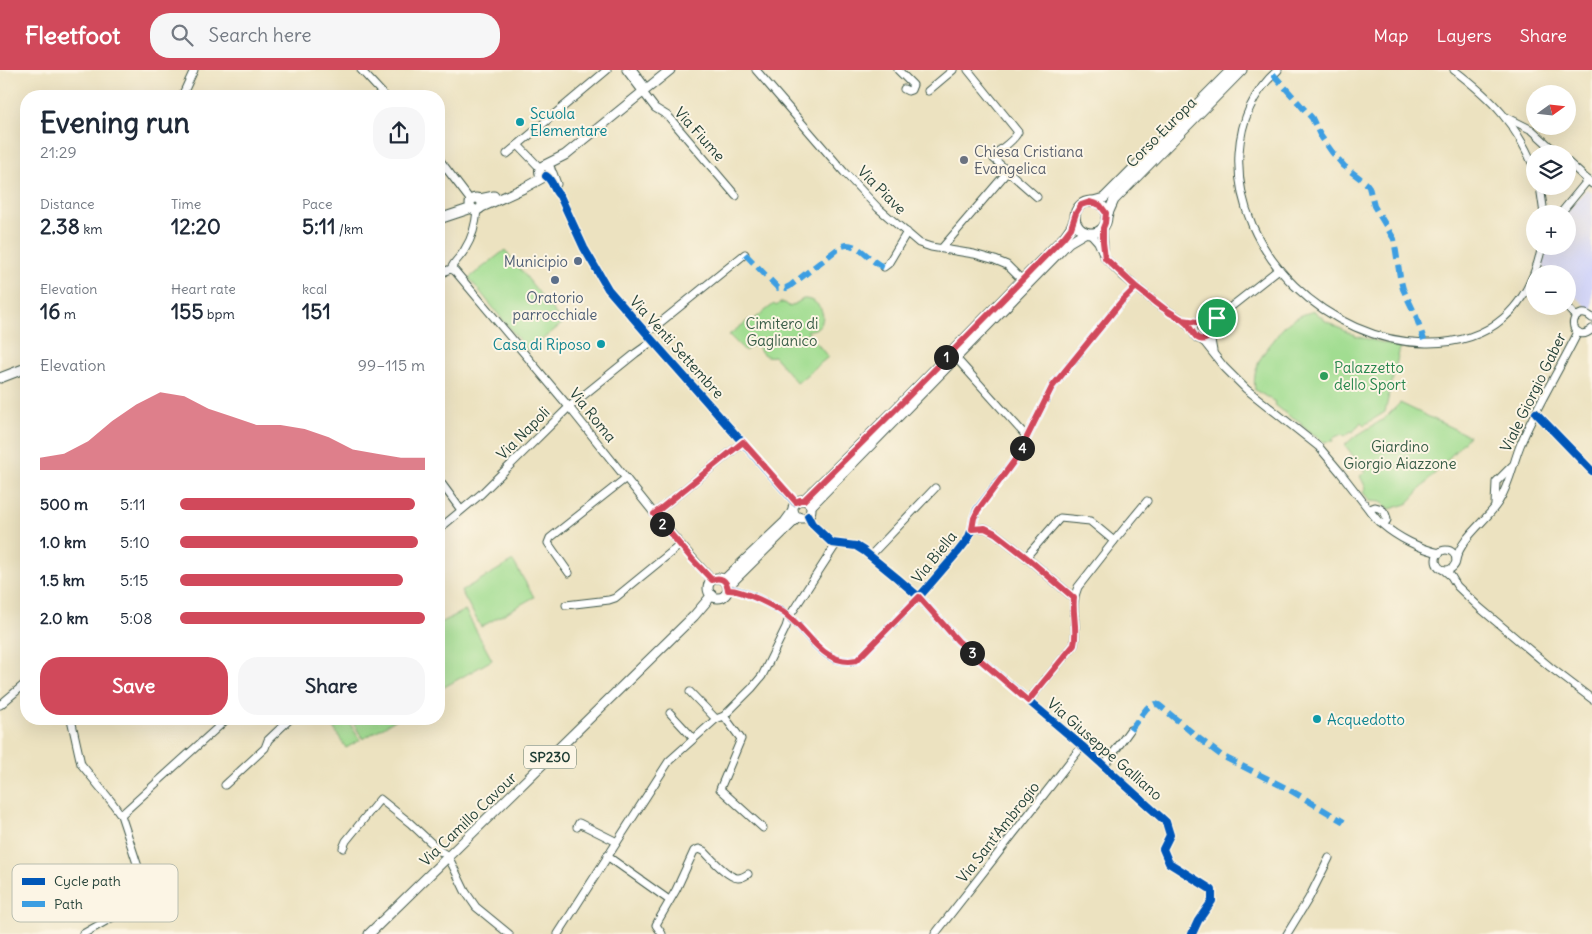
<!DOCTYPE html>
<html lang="en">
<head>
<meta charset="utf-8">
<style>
  :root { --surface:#fff; --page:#f6f6f7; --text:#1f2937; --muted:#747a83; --accent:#d1495b }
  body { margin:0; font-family:Delius,sans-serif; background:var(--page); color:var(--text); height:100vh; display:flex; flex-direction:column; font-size:19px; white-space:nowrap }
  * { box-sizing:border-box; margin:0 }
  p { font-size:16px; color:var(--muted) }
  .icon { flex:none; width:28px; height:28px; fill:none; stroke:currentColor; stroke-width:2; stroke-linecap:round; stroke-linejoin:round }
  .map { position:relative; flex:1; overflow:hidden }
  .details { position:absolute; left:20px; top:20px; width:425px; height:635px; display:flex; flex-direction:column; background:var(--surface); border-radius:20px; box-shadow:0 5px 20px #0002 }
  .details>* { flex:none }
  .needle { width:32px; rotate:75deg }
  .controls { position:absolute; left:1526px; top:15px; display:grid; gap:10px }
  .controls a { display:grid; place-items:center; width:50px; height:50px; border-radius:50%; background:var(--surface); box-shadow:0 5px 20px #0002; font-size:25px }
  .pin { position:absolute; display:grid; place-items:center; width:42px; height:42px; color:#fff; margin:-21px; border:2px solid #fff; border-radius:50%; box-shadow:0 1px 5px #0007 }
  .km { position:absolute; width:25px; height:25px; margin:-12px; border-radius:50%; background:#222; color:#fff; font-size:14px; line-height:25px; text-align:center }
  .round { display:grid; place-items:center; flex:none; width:52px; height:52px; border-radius:20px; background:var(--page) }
  .head { display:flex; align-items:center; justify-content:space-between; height:85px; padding:0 20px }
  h1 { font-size:28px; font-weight:700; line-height:38px }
  .stats { display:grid; grid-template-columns:repeat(3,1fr); gap:8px; height:85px; padding:5px 20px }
  .stats div { display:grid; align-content:center }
  .stats b { font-size:21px; font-weight:700 }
  .stats small { font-size:14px; font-weight:400 }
  .stats p { font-size:14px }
  .chart { height:140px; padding:10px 20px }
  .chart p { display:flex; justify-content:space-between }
  .chart svg { width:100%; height:90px; margin-top:5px; fill:var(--accent); opacity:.7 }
  .primary-button { display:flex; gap:10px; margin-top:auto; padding:10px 20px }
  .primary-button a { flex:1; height:58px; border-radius:20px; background:var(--accent); color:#fff; font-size:20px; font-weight:700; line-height:58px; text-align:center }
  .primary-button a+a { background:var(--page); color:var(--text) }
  ul { padding:0 20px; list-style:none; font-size:16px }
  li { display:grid; grid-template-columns:80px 60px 1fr; align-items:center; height:38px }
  li i { height:12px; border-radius:6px; background:var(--accent) }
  header { display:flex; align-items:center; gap:30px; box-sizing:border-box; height:70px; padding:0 25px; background:var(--accent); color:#fff }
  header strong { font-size:24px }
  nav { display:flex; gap:28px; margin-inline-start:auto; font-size:18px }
  .search { width:350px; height:45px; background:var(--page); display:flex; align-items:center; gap:12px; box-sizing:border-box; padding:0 18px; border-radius:20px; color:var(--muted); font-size:19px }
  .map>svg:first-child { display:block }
  .built { fill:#d6d8f8 }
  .green { fill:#a1dd91; stroke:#608d62 }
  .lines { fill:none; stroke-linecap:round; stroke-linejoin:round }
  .minor-casing { stroke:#3e5649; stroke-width:9 }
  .major-casing { stroke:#3e5649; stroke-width:11 }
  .minor { stroke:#fff; stroke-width:7 }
  .major { stroke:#fff; stroke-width:9 }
  .quiet { stroke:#3c9ee2; stroke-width:6; stroke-dasharray:12 6; stroke-linecap:butt }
  .cycleway-casing { stroke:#fcf5e5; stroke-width:11 }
  .cycleway { stroke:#0057b8; stroke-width:8 }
  .route-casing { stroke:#fff; stroke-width:10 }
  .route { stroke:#d1495b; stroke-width:6 }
  .culture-dot { fill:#0f9aa8; stroke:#fcf5e5; stroke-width:2 }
  .worship-dot { fill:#6b7280; stroke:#fcf5e5; stroke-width:2 }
  .service-dot { fill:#5c6f8a; stroke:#fcf5e5; stroke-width:2 }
  .leisure-dot { fill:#2e9e5b; stroke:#fcf5e5; stroke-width:2 }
  .labels { text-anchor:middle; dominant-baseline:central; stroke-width:4; stroke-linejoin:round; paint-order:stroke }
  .shield { fill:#fcf5e5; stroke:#617469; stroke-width:1 }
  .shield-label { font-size:14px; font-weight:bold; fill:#1f3d34 }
  .culture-label { font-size:15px; fill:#0d838f; stroke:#fcf5e5; text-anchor:start }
  .street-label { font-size:15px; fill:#1f3d34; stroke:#fcf5e5 }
  .worship-label { font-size:15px; fill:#5b616d; stroke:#fcf5e5; text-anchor:start }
  .service-label { font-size:15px; fill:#4e5e75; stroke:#fcf5e5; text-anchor:end }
  .park-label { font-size:15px; fill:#395d47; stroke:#fcf5e5 }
  .leisure-label { font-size:15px; fill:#27864d; stroke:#fcf5e5; text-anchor:start }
  .key { fill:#fcf5e5; stroke:#babeb0; stroke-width:1 }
  .key-label { font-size:14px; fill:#1f3d34 }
</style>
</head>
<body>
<header>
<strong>Fleetfoot</strong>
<div class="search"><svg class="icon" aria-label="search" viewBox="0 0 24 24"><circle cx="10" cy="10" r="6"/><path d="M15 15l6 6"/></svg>Search here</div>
<nav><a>Map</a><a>Layers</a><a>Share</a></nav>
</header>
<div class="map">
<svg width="1592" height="864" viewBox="0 0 1592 864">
  <rect width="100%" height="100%" fill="#fcf5e5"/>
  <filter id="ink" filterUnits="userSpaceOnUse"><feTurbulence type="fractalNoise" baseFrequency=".02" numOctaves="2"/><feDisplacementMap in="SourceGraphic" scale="10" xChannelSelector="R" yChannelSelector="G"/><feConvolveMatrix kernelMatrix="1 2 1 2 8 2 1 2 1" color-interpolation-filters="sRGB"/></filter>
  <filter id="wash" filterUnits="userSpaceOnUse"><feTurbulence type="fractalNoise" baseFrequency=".0096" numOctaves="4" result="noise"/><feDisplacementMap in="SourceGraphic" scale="20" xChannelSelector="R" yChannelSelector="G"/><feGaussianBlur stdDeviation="1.12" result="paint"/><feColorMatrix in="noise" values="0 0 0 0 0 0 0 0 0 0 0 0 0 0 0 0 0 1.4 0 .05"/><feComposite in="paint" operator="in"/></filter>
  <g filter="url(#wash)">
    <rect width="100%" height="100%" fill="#ece2c0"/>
    <!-- built -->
    <path class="built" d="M1587,118L1592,123V242L1568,220V204H1550L1543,197L1547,176H1568V144H1566Z"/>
    <!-- green -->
    <g class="green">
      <path d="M505,180L563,253L528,281L469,208Z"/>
      <path d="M803,229C820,228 831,250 815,259C812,260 810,260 807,261L828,287L797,313L774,286C765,288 761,283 757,276H752L745,281L729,265L750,249L752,251L774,234L776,236L780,233H785L790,237Z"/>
      <path d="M1314,241L1324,249V250L1347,262L1355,265V266L1393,275V276L1400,278L1385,342L1364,355L1361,352L1353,362L1351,361L1345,366L1342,364L1333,368V371L1323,372L1301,355L1302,353L1294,348L1293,349L1274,334L1275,332L1255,320C1252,299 1261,285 1274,270C1280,261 1286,253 1296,248C1302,244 1308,243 1314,241Z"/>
      <path d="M1400,333L1469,366L1407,434L1390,439L1381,432L1370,431L1363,422L1366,418L1360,406L1365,402L1345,375L1354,367L1384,349Z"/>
      <path d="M513,491L534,527L481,557L461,521Z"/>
      <path d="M465,540L492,590L439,620V554Z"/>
      <path d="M335,649H347L360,670L346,678L330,652Z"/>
      <path d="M351,649H397L363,669Z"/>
    </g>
  </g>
  <g filter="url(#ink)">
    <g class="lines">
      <defs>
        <g id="minor">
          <path d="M361,0L385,26"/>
          <path d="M626,0L655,38L668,46L736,126"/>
          <path d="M633,0L647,19"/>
          <path d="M756,0L844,102L878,138L919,173L931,177L974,184L995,190L1007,195L1022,210"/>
          <path d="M898,0L913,15L911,20L908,21L904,19"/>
          <path d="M968,0L1018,62C1014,71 1003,77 995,84L994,89L1037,127"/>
          <path d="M1278,0C1253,22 1241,51 1239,83C1233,184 1330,272 1426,273C1491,274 1529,238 1542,176"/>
          <path d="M1454,0C1492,29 1517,54 1535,100"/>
          <path d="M928,21L953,0"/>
          <path d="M182,26L194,0"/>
          <path d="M1506,47L1532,60L1558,84"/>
          <path d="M518,75L540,98"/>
          <path d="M507,84L607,0"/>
          <path d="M439,89L471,131"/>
          <path d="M1568,92L1592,114"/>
          <path d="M551,101L553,103L557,114"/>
          <path d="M546,106C554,111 553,121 560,126L584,178L608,219L653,271L795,432"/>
          <path d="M1540,116L1544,144"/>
          <path d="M1560,144L1588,110"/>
          <path d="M1103,157L1104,179"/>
          <path d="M1090,163L1098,172L1105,188L1123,206L1157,234L1183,250L1193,261"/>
          <path d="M942,178L1008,101"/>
          <path d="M884,197L888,194L907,162"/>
          <path d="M451,199L455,201L569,337L661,452L712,510"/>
          <path d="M439,207L445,201L451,199C454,191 461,187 465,179C472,168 476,153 477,140"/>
          <path d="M1566,236L1576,247"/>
          <path d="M1592,248C1589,245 1586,243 1581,244C1565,249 1577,274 1592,259"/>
          <path d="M1197,252C1191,257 1192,264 1198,269H1205"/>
          <path d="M1208,252L1218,247L1279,199"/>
          <path d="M646,264L745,184"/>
          <path d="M1201,270L1205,273L1224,297L1246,319L1319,377L1340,402L1370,441"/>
          <path d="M1213,281C1210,270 1211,258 1217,248"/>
          <path d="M956,288L1027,367"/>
          <path d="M439,410L461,440"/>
          <path d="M1495,435L1496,412L1512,396"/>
          <path d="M1375,437C1382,438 1386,443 1387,450L1384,454L1379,452L1370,441V439Z"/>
          <path d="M654,444L743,372"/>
          <path d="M808,446L812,454L832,473L856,476L864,481L897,508L919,527L958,571L1082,676L1166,752L1170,765L1163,779L1169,793L1212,820V831L1198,851L1192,864"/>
          <path d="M1382,454C1397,467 1420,479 1440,483"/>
          <path d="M439,459L481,424L569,337L636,283L653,271"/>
          <path d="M972,459L985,458L995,463L1026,487L1074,528"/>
          <circle cx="1446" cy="490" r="10"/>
          <path d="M870,486L935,418"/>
          <path d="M1026,487L1060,448L1090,451L1114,471"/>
          <path d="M1456,489C1463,465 1487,451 1499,431C1511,412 1513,391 1522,371C1538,333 1560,299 1578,262"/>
          <path d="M1444,500L1451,506L1457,516L1480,538L1550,597L1592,629"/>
          <path d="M569,503L548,473L550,468L626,408"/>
          <path d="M728,519C741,519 777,537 788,546C809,563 823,597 857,590L919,527L957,483L968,469L972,459L974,448L977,440L1017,387L1052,317L1121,232L1136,217"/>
          <path d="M566,535L609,530L615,528L680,475"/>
          <path d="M690,622L716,649"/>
          <path d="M1028,631L1074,575C1079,556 1069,537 1078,517L1114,471L1147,431"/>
          <path d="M0,635L26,613"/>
          <path d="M670,643L693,668"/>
          <path d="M724,646L741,669L720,719L763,758"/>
          <path d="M71,649L81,694L111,731L121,745L146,821L145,826L141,831L83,864"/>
          <path d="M1104,696L1130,660"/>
          <path d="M225,715L265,678L268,670L289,650"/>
          <path d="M121,745L227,649"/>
          <path d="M577,757L579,753L617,772"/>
          <path d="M343,778L346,771L380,729L410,753L440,781L448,786L465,821L476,837L509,864"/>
          <path d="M607,786L669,830"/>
          <path d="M558,864L669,691L716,649L724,646L752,618L762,606L786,557L789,547L835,476L840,474"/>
          <path d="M662,864L656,855L658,851L676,820L694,781L699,779L704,781C711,788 728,808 738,808C742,808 745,806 748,804"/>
          <path d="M935,864L1082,676"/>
          <path d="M1287,864L1309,828L1329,788"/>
        </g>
        <g id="major">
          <path d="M545,95L565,85L670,0"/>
          <circle cx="545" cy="101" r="5.5"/>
          <circle cx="476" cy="134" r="6"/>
          <path d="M480,129L494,126"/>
          <circle cx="1091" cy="147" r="16"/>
          <path d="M1090,132L1104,128L1108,124L1231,0"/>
          <path d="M482,137L524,118L544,107"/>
          <path d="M1106,148L1114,130L1242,0"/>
          <path d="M439,149L472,138"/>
          <path d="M0,308L26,298"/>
          <circle cx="802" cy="439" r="9"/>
          <path d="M804,430L897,338L1064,167L1071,157L1075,148"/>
          <path d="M811,436L1069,172L1086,162"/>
          <circle cx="718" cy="518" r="10"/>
          <path d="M724,510L785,452L793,441"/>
          <path d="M728,516L798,447"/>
          <path d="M369,864L694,546L712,525"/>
        </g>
      </defs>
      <!-- minor casing -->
      <use href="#minor" class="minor-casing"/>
      <!-- major casing -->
      <use href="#major" class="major-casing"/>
      <!-- minor -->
      <use href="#minor" class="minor"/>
      <!-- major -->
      <use href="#major" class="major"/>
      <!-- quiet -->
      <g class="quiet">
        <path d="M1273,4L1312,48L1320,65L1332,82L1344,96L1366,113L1369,117L1374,136L1394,169L1400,207L1403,219L1416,246L1424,270"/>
        <path d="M745,184L778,218H786L790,216L840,177C856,168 869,192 884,197"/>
        <path d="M1130,660L1147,638L1156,634L1159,635L1201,670L1222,686L1290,720L1344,752"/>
      </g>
      <defs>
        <g id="cycleway">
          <path d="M546,106C554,111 553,121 560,126L584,178L608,219L653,271L795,432"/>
          <path d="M1536,343L1592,401"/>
          <path d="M808,446L812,454L832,473L856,476L864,481L897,508L919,527L958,571L1082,676L1166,752L1170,765L1163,779L1169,793L1212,820V831L1198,851L1192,864"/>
          <path d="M728,519C741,519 777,537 788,546C809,563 823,597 857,590L919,527L957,483L968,469L972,459L974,448L977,440L1017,387L1052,317L1121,232L1136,217"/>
        </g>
      </defs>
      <!-- cycleway casing -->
      <use href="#cycleway" class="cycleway-casing"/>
      <!-- cycleway -->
      <use href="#cycleway" class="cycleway"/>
    </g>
  </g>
  <g class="lines" filter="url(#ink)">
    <defs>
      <path id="route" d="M1217,248L1208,252L1204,250L1197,252L1183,250L1170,243L1136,217L1105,188L1103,172V158L1105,153L1106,143L1100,135L1090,132L1081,135L1076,143L1071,158L1064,167L897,338L804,430H800L796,432L743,372L654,444L692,489L712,510C720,506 727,510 728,520C741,519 777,537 788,546C809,562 824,597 857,590L919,527L958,571L1028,631L1074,575C1078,560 1072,544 1074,528L1026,487L995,463L985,458L972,459L974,448L978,440L1017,387L1052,317L1121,232L1136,217C1143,222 1150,229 1157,234C1167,241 1179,246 1187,254C1193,260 1196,274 1207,268C1213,265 1213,254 1217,248"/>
    </defs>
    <!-- route casing -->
    <use href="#route" class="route-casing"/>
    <!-- route -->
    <use href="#route" class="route"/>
  </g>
  <!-- markers -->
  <g class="culture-dot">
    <circle cx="520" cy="52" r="5"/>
    <circle cx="601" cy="274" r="5"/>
    <circle cx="1317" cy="649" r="5"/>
  </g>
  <circle class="worship-dot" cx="964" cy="90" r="5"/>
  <g class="service-dot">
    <circle cx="578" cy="191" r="5"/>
    <circle cx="555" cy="210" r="5"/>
  </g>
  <circle class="leisure-dot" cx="1324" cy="306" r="5"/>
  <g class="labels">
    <!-- shield labels -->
    <rect class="shield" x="524" y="675.5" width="52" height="23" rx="4"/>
    <g class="shield-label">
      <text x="550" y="687">SP230</text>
    </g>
    <!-- culture labels -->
    <g class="culture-label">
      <text x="530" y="43">Scuola<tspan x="530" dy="17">Elementare</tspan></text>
      <text x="591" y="274" text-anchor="end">Casa di Riposo</text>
      <text x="1327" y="649">Acquedotto</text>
    </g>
    <!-- street labels -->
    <g class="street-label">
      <text transform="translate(1161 62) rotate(-45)">Corso Europa</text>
      <text transform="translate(700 64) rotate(48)">Via Fiume</text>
      <text transform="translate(882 120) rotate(45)">Via Piave</text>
      <text transform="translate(677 277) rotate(48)">Via Venti Settembre</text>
      <text transform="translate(1533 322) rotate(-64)">Viale Giorgio Gaber</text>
      <text transform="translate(593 345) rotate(51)">Via Roma</text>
      <text transform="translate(523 363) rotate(-45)">Via Napoli</text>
      <text transform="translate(934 487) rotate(-51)">Via Biella</text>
      <text transform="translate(1105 679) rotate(41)">Via Giuseppe Galliano</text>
      <text transform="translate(468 749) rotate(-44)">Via Camillo Cavour</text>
      <text transform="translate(998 762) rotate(-52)">Via Sant'Ambrogio</text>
    </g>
    <!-- worship labels -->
    <g class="worship-label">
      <text x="974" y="81">Chiesa Cristiana<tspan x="974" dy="17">Evangelica</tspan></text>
    </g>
    <!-- service labels -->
    <g class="service-label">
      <text x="568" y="191">Municipio</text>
      <text x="555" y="227" text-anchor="middle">Oratorio<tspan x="555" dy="17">parrocchiale</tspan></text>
    </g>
    <!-- park labels -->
    <g class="park-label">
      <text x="782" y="253">Cimitero di<tspan x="782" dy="17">Gaglianico</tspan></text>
      <text x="1400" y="376">Giardino<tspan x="1400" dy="17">Giorgio Aiazzone</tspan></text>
    </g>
    <!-- leisure labels -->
    <g class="leisure-label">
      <text x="1334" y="297">Palazzetto<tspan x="1334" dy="17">dello Sport</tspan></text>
    </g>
  </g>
  <!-- legend -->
  <rect x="12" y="794" width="166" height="58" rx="8" class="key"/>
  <rect x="22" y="808" width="23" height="7" fill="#0057b8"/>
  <rect x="22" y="831" width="23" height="6" fill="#3c9ee2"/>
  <g class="key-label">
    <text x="54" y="816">Cycle path</text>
    <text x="54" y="839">Path</text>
  </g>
</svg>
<div class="controls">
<a><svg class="needle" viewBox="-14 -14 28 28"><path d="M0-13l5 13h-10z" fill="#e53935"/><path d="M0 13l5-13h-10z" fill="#747a83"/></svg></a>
<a><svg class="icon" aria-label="layers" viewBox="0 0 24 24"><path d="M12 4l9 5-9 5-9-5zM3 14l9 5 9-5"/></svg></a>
<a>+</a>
<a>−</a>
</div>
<div class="pin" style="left:1217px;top:248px;background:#1e9e55"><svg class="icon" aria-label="arrive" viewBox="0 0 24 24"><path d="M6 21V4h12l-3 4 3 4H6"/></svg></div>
<b class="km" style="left:946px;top:287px">1</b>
<b class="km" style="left:662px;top:454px">2</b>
<b class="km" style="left:972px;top:583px">3</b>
<b class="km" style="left:1022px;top:378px">4</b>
<section class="details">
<div class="head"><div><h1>Evening run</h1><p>21:29</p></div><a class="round"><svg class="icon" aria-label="share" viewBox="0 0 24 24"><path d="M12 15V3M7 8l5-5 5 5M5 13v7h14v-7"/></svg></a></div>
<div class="stats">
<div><p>Distance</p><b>2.38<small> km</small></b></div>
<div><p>Time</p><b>12:20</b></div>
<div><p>Pace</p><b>5:11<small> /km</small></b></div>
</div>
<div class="stats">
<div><p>Elevation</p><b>16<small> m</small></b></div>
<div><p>Heart rate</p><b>155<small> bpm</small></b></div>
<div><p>kcal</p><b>151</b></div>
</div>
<div class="chart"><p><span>Elevation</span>99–115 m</p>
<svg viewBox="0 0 160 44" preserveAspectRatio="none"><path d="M0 44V38L10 36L20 30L30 20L40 12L50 6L60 8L70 14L80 18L90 22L100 22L110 24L120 28L130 34L140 36L150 38L160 38V44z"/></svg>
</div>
<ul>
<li><b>500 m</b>5:11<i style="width:96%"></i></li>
<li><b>1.0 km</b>5:10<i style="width:97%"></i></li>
<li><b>1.5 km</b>5:15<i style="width:91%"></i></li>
<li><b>2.0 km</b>5:08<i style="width:100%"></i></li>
</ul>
<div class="primary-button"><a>Save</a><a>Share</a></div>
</section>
</div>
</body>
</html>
